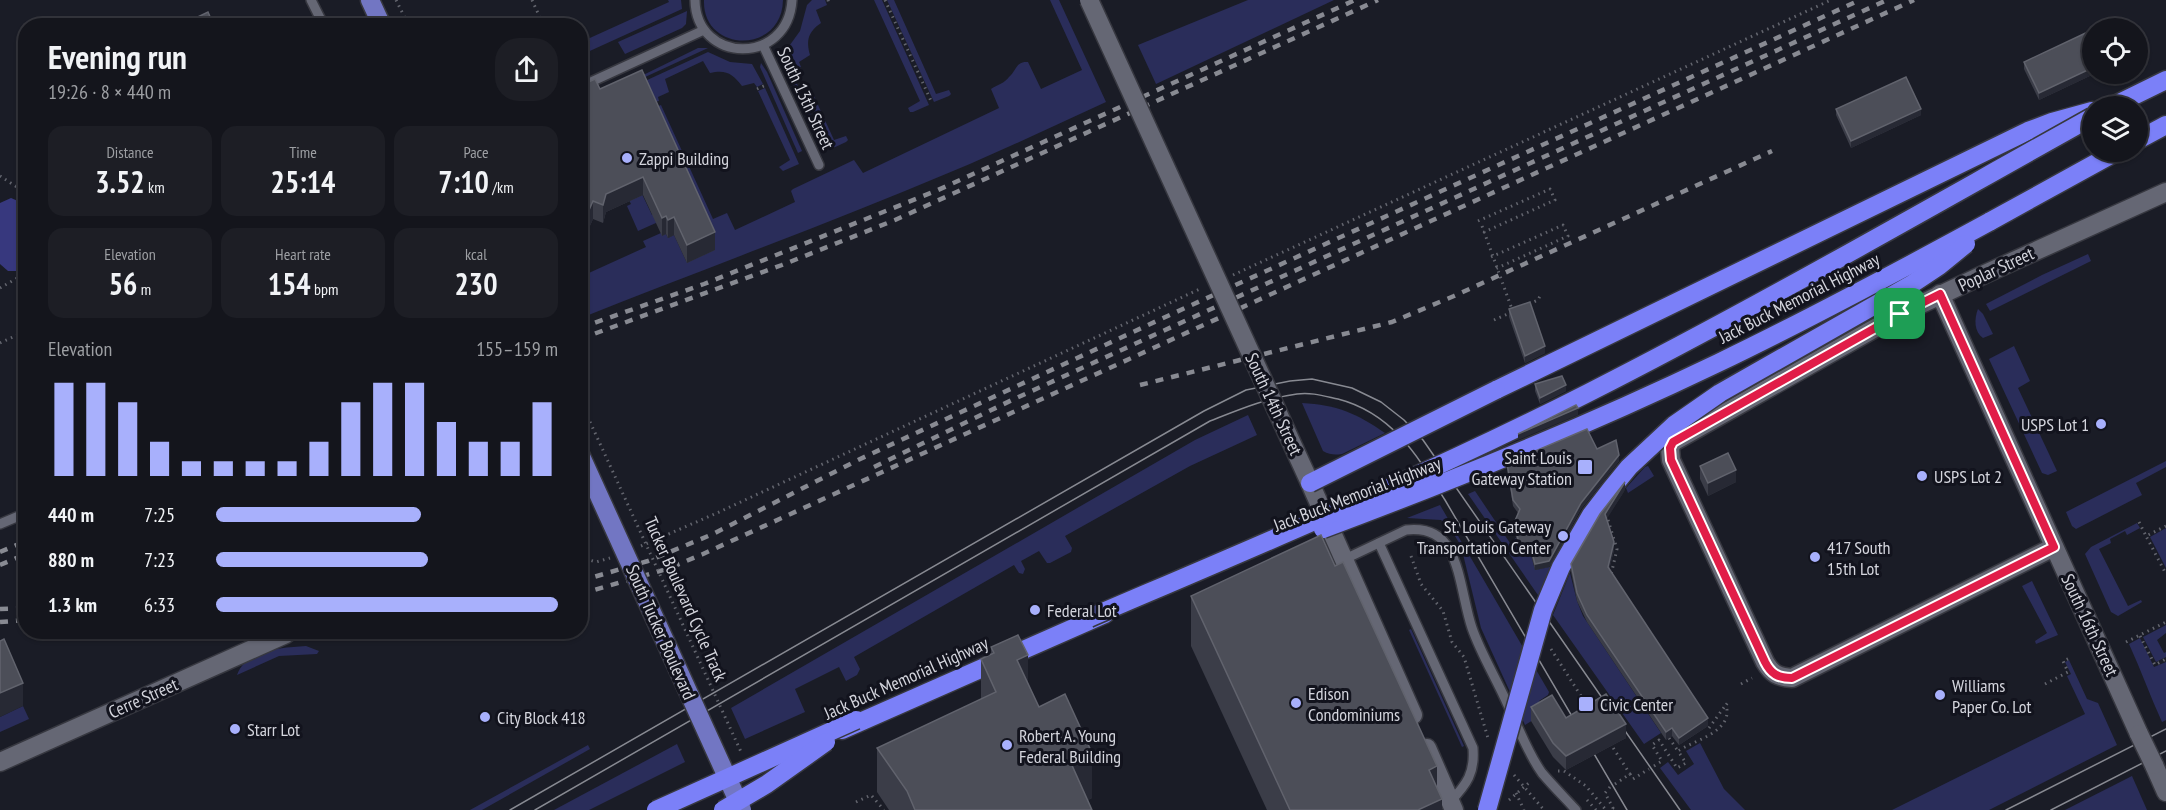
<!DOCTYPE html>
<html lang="en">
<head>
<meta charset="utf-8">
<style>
  :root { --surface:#14151c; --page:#1d1e25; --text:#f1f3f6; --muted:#9d9fa3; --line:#33343b; --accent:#a8b0fc }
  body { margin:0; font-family:"PT Sans Narrow",sans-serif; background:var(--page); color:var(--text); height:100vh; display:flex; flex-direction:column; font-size:22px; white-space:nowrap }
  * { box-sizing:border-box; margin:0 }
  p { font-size:20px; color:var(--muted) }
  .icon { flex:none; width:33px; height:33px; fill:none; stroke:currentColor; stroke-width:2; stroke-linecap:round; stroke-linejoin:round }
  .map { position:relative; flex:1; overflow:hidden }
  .sheet { position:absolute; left:18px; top:18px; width:570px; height:621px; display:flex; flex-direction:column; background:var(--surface); border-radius:24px; box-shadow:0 2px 4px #0004,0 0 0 2px var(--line) }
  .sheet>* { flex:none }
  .fabs { position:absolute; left:2082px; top:18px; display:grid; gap:12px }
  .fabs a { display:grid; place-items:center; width:66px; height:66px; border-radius:50%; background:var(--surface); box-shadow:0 2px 4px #0004,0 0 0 2px var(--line); font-size:30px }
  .pin { position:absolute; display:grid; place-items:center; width:51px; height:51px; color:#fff; margin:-26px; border-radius:12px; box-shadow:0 3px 9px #0006 }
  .round { display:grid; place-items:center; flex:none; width:63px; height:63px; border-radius:24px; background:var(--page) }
  .head { display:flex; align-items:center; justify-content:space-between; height:102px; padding:0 30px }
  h1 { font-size:33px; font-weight:700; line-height:45px }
  .figures { display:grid; grid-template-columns:repeat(3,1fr); gap:9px; height:102px; padding:6px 30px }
  .figures div { display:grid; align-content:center; border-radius:15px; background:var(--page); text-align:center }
  .figures b { font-size:30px; font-weight:700 }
  .figures small { font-size:16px; font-weight:400 }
  .figures p { font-size:16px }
  .chart { height:168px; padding:12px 30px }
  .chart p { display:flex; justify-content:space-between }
  .chart svg { width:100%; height:108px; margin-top:6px; stroke:var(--accent); stroke-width:6 }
  ul { padding:0 30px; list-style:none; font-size:20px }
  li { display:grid; grid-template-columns:96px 72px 1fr; align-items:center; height:45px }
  li i { height:15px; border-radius:8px; background:var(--accent) }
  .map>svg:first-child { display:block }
  .green { fill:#2a2d5a }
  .water { fill:#37387e }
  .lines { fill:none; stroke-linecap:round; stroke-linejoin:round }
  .service-casing { stroke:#373840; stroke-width:12 }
  .minor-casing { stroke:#373840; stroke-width:21 }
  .secondary-casing { stroke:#373840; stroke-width:21 }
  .primary-casing { stroke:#373840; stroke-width:21 }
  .motorway-casing { stroke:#373840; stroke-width:21 }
  .path { stroke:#63656e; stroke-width:3; stroke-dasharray:1.5 4.5; stroke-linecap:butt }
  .service { stroke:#656774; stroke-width:9 }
  .minor { stroke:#656774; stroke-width:18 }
  .secondary { stroke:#656774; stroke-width:18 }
  .primary { stroke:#7276c3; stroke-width:18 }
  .motorway { stroke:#7b80f8; stroke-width:18 }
  .tram { stroke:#888a92; stroke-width:1.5 }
  .rail { stroke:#888a92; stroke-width:4.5; stroke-dasharray:8 8; stroke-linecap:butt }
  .minor-bridge-casing { stroke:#373840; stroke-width:21; stroke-linecap:butt }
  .secondary-bridge-casing { stroke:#373840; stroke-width:21; stroke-linecap:butt }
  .primary-bridge-casing { stroke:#373840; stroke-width:21; stroke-linecap:butt }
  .motorway-bridge-casing { stroke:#373840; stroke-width:21; stroke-linecap:butt }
  .path-bridge { stroke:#63656e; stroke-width:3; stroke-dasharray:1.5 4.5; stroke-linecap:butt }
  .minor-bridge { stroke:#656774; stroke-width:18 }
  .secondary-bridge { stroke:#656774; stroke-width:18 }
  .primary-bridge { stroke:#7276c3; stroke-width:18 }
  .motorway-bridge { stroke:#7b80f8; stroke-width:18 }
  .wall { fill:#3b3d48 }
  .shaded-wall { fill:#272934 }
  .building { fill:#4c4e58; stroke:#61636d; stroke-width:1.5 }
  .route-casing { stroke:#fff; stroke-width:12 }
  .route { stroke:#e11d48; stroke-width:8 }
  .poi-dot { fill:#a8b0fc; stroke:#12131d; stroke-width:2 }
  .labels { text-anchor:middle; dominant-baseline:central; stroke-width:6; stroke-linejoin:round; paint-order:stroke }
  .street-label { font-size:18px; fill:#d4d5dd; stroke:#12131d }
  .poi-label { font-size:18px; fill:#d4d5dd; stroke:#12131d; text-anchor:start }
</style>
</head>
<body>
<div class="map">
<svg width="2166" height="810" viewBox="0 0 2166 810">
  <rect width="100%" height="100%" fill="#1a1c26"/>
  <!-- green -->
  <g class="green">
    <path d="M668,0H681L682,9L581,55V42L669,2Z"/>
    <path d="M704,0H783C782,55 702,53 704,0Z"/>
    <path d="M812,0H825L827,5L816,10L821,23C808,32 806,40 810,55L799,62L801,67L795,70L787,49L800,31L807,5Z"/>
    <path d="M874,0H882L929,105L913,112H910L908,108L920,101Z"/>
    <path d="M887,0H894L936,94L949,90L951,94L949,96L934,102Z"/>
    <path d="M1050,0H1059L1106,102C1055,125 1004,150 953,171C830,223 704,269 581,318L580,277L646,247L643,241L661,233L662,235L666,234L668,238L674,235L687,263L653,108L661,105L713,219L727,213L735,230L795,202L791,191L793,189L854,160L863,173L999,108L991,89C997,85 1005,83 1009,77C1017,70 1016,61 1028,62L1041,89L1082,70Z"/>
    <path d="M1248,0H1334L1156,84L1138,45Z"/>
    <path d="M687,11L686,24L682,28L625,54L618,42Z"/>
    <path d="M698,48H708L643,78L633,80Z"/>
    <path d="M708,52L730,62L752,64L763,84L757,87L754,83L742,86C733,74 726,69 710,73L703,61L665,79L669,92L658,97L659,101L655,102L645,81Z"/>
    <path d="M784,55L823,142L820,144L782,60L781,56Z"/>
    <path d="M761,63L767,72L802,151L798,153L760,67Z"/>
    <path d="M765,88L799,164L783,171L779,167L790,160L758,91Z"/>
    <path d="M813,94L834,140L846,136L848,140L846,142L831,149L807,97Z"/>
    <path d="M640,190L652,215L663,211L667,218L638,231L627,206L631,204L627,196Z"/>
    <path d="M2088,254L2091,261L1990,311L1986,304L2042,275Z"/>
    <path d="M1978,309L1983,314L1993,334L1983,338C1974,332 1974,319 1978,309Z"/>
    <path d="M2014,346L2030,381L2018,388L2057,471L2048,475L2042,473L1989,359Z"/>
    <path d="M1302,403C1337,405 1356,413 1385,433L1342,454C1335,455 1330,455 1323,451Z"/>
    <path d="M1248,415L1257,435L1190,466L1065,536L1072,548L1071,552L1050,563H1047L1039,551L1021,561L1025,569L1023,574L1019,573L1014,565L854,657L860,669L857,675L846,681L839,667L795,689L805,712L745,739L731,708L1195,440Z"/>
    <path d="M2166,461V467L2136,483L2142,495L2076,529L2072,526L2066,512Z"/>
    <path d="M1648,466L1654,476L1628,493L1626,488L1645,467Z"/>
    <path d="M1475,491L1510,543L1516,538L1520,553L1530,551L1535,570L1554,566L1540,598L1468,494Z"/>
    <path d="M1440,505L1549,692L1548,695L1539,701L1546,712L1525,725L1481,628L1461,546L1449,526L1441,520L1407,518Z"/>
    <path d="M2137,523L2140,528L2127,535L2125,531L2110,539L2111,543L2099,549L2128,606L2141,600L2142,602L2118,616L2111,612L2085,554L2091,547Z"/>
    <path d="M2166,528V568L2150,537Z"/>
    <path d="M1570,573L1577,601L1583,616L1661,733L1644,744L1553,615Z"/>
    <path d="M2032,581L2058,635L2036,644L2035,641L2047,633L2022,586Z"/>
    <path d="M2166,625V633L2157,640L2164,653L2166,652V657L2156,662L2143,637Z"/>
    <path d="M1411,629L1464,746L1462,747L1409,630Z"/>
    <path d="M2140,638L2154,667L2166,662V720L2162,722C2150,696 2141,670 2129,644Z"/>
    <path d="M306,646L319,651L317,654L279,656L237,675C247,648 283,648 306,646Z"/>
    <path d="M2069,660L2087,699L2098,703L2117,745L1989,810H1892L2085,714L2067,676L2071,674L2065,662Z"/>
    <path d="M23,706L29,719L0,732V717Z"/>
    <path d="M1700,743L1724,789L1745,810H1691L1660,768L1668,762L1678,775L1694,764L1686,751Z"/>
    <path d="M677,744L685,762L589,810H554Z"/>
    <path d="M588,745L590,749L482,810H470Z"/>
    <path d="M2132,776L2147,810H2065Z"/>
  </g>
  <!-- water -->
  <path class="water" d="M11,198L25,204V261L16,271H8L0,264V203Z"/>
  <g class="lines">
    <defs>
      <g id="service">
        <path d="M311,0L324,26"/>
        <path d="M695,0C696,64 788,66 792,0"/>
        <path d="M763,45L819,165"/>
        <path d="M580,87L704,30"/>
        <path d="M0,524L26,513"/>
        <path d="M1379,543L1473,748C1475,773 1467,784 1450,802"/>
        <path d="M1345,559L1406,530C1424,528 1440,533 1449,549C1461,569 1464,605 1472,628C1481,654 1496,678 1507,703C1518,726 1527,752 1542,773C1553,786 1565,798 1576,810"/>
      </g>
      <g id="minor">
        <path d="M1940,294L2139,734"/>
        <path d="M2054,547L1792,678C1778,677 1772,674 1765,662L1671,460L1670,448L1673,442L1900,314L1985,274L2166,192"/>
        <path d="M0,762L286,634"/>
        <path d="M2154,765L2166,792"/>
      </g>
      <g id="secondary">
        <path d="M1310,483L1413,715"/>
        <path d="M1427,748L1454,810"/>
      </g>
      <path id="primary" d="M370,0L382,26"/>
      <g id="motorway">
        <path d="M2113,106L2166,80"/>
        <path d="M2138,140L2166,125"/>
        <path d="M1989,222L2116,152"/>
        <path d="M1496,390L2028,131L2052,122L2092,111"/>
        <path d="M842,730L1105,614"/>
      </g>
    </defs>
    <!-- service casing -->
    <use href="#service" class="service-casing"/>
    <!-- minor casing -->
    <use href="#minor" class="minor-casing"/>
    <!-- secondary casing -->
    <use href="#secondary" class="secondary-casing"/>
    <!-- primary casing -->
    <use href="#primary" class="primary-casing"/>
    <!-- motorway casing -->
    <use href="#motorway" class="motorway-casing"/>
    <!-- path -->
    <g class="path">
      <path d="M396,0L409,26"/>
      <path d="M532,0L542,22"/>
      <path d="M828,0L829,4"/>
      <path d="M885,0L932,103"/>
      <path d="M253,19L257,25"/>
      <path d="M794,72L802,69"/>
      <path d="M757,89L766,85"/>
      <path d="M0,176L26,193"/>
      <path d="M1478,221L1550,189L1555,200L1482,233"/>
      <path d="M1491,257L1563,225L1568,236L1495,269"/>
      <path d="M1233,275L1831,0"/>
      <path d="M0,288L26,273"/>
      <path d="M1529,304L1538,300L1541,294"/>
      <path d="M1494,320L1512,312"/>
      <path d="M0,343L26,331"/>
      <path d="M1608,520L1617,549L1611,575"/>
      <path d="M2139,522L2146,536"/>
      <path d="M2166,526L2146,536L2166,574"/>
      <path d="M641,546L717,513L1202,288"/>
      <path d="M1411,556L1421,584L1443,611L1452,642L1464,657L1488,738"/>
      <path d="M580,557L596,562L610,558"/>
      <path d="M2140,636L2155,665L2166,659"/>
      <path d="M2126,642L2166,622"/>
      <path d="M1551,649L1588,707"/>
      <path d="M1741,684L1752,678"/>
      <path d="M2045,684L2068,672L2063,661L2072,657"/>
      <path d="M1709,728L1725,706"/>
      <path d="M1669,738L1678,751"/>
      <path d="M1610,743L1630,774"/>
      <path d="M1654,766L1662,761L1652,745L1659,740L1677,768L1686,763L1678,751C1694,740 1734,732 1726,705L1729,701"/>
      <path d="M1558,771H1564L1586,786L1606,810"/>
      <path d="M1514,775L1544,810"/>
      <path d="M1615,784L1630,774L1633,779L1649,769"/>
      <path d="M1610,787L1605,793L1613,808L1610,810"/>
      <path d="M1516,793L1524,810"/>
      <path d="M1509,800L1531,781"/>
      <path d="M1587,800L1596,810"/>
      <path d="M856,802L871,795L884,810"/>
    </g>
    <!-- service -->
    <use href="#service" class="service"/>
    <!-- minor -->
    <use href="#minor" class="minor"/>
    <!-- secondary -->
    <use href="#secondary" class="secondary"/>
    <!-- primary -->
    <use href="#primary" class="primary"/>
    <!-- motorway -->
    <use href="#motorway" class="motorway"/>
    <!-- tram -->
    <g class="tram">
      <path d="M510,810L1204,411L1246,390L1290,381L1312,379L1352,388L1381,402L1404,420L1423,440L1680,810"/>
      <path d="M535,810L1210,421C1238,410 1266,398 1297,394C1311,392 1324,396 1338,399C1392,413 1417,455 1445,500L1627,810"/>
      <path d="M2006,810L2166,729"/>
      <path d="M2051,810L2166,751"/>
    </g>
    <!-- rail -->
    <g class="rail">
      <path d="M580,328L704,284L938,190L1355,0"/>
      <path d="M580,339L782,265L895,220L1378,0"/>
      <path d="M1140,385L1392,322L1454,296L1772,151"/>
      <path d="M874,467L1012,400L1887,0"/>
      <path d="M0,552L26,541"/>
      <path d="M0,565L26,554"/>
      <path d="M580,581L648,561L713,534L858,460L1161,319L1860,0"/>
      <path d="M580,594L667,569L703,554L1914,0"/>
      <path d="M0,609L26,608"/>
      <path d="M0,622L26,620"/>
    </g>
    <defs>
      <path id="minor-bridge" d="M2139,734L2154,765"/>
      <path id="secondary-bridge" d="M1089,0L1310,483"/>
      <path id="primary-bridge" d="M580,454L742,810"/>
      <g id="motorway-bridge">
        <path d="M1310,483L1496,390"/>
        <path d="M1323,529C1457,479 1589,425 1718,363C1810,319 1899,271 1989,222"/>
        <path d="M1089,618C1257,546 1425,476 1588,393C1759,306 1925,210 2092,117"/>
        <path d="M656,810L856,720"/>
        <path d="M723,810L767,784L826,742"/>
        <path d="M1487,810L1543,610L1561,567L1591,515L1611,489L1629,467L1674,425L1720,393L1912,284L1939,266L1966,244"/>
      </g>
    </defs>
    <!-- minor-bridge casing -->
    <use href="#minor-bridge" class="minor-bridge-casing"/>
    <!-- secondary-bridge casing -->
    <use href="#secondary-bridge" class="secondary-bridge-casing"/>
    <!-- primary-bridge casing -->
    <use href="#primary-bridge" class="primary-bridge-casing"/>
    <!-- motorway-bridge casing -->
    <use href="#motorway-bridge" class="motorway-bridge-casing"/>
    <!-- path-bridge -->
    <g class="path-bridge">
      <path d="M1482,226L1513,312"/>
      <path d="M580,400L742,754"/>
    </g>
    <!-- minor-bridge -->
    <use href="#minor-bridge" class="minor-bridge"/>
    <!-- secondary-bridge -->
    <use href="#secondary-bridge" class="secondary-bridge"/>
    <!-- primary-bridge -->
    <use href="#primary-bridge" class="primary-bridge"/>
    <!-- motorway-bridge -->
    <use href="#motorway-bridge" class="motorway-bridge"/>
  </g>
  <!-- wall -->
  <g class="wall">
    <path d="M2024,62L2092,74H2094L2039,100L2024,69Z"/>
    <path d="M580,86L600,89L715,250L687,263L674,235L668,238L666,234L662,236L643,195L606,212L603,223L593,219L589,228L580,225Z"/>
    <path d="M1836,109L1921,115L1851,148L1836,115Z"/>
    <path d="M1509,309L1545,353L1525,363L1509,317Z"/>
    <path d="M1535,384L1566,391L1540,404L1535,391Z"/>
    <path d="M1597,449L1619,461L1581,509L1549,567L1535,570L1530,551L1520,554L1514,529V523L1518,513L1513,506L1507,469V463Z"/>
    <path d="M1700,466L1736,482L1708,496L1700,479Z"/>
    <path d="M1625,490L1606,519L1614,550L1609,569L1708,726L1679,745L1672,736L1666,740L1587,622L1577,601L1571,572V564Z"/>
    <path d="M1191,596L1437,787L1442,810H1267L1191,646Z"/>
    <path d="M991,647L1028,683L1039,707L1092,798L1088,800L1092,810H889L877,792V748L981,699V659L991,654Z"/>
    <path d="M1531,707L1566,718L1626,738L1566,770L1553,757L1531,721Z"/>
  </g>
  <!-- shaded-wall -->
  <g class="shaded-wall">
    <path d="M2092,68V74H2094L2039,100V93Z"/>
    <path d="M1921,109V115L1851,148V141Z"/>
    <path d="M643,177V195L606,212L603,223V205L606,194Z"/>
    <path d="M593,201V219L589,228V210Z"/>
    <path d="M666,216V234L662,236V218Z"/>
    <path d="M674,217V235L668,238V220Z"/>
    <path d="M715,232V250L687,263V245Z"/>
    <path d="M1545,346V353L1525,363V356Z"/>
    <path d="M1566,385V391L1540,404V398Z"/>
    <path d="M1578,408V415L1518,440V434Z"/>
    <path d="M1619,455V461L1581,509L1549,567L1535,570V564L1581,503Z"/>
    <path d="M1736,470V482L1708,496V483Z"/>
    <path d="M1625,482V490L1605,522V514Z"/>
    <path d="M1614,542V550L1608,575V567Z"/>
    <path d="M1530,545V551L1520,554V547Z"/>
    <path d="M1028,655V699L1017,660Z"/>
    <path d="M23,683V706L0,717V693Z"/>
    <path d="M1708,718V726L1679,745V738Z"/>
    <path d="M1626,724V738L1566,770V756Z"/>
    <path d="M1672,728V736L1666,740V732Z"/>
    <path d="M1092,753V798L1071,807V763Z"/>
    <path d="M1437,766V801L1442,799V810H1418L1429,770Z"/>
  </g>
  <!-- building -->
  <g class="building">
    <path d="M208,12L214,26H179Z"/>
    <path d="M2092,30V68L2039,93L2024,62Z"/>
    <path d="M642,70L715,232L687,245L674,217L668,220L666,216L662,218L643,177L606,194L603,205L593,201L589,210L580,207V98L582,97L580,94V86L595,79L600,89Z"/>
    <path d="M1906,77L1921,109L1851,141L1836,109Z"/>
    <path d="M1530,302L1545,346L1525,356L1509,309Z"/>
    <path d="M1562,376L1566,385L1540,398L1535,384Z"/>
    <path d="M1576,405L1578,408L1518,434Z"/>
    <path d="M1587,429L1597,449L1616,440L1619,455L1581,503L1549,561L1535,564L1530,545L1520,547L1514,523L1520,509L1513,500L1507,463Z"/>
    <path d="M1728,453L1736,470L1708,483L1700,466Z"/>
    <path d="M1625,482L1605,514L1614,542L1608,567L1708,718L1679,738L1672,728L1666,732L1587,615L1577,593L1571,564L1600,514Z"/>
    <path d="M1321,535L1335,566L1343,562L1437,766L1429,770L1442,799L1418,810H1290L1191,596Z"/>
    <path d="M1018,635L1028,655L1017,660L1039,707L1065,694L1092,753L1071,763L1092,810H915L907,791L877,748L996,692L981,659L994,653L991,647Z"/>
    <path d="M4,639L23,683L0,693V641Z"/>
    <path d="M1606,694L1626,724L1566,756L1553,743L1531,707L1552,695L1566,718Z"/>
  </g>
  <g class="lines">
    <defs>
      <path id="route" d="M1940,294L2054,547L1792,678C1778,678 1771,674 1765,662L1671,460L1670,448L1673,442L1900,314Z"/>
    </defs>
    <!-- route casing -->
    <use href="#route" class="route-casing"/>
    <!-- route -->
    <use href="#route" class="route"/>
  </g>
  <!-- markers -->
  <g class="poi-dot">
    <circle cx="627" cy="158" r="6"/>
    <circle cx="2101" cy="424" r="6"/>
    <rect x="1577" y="459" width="16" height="16" rx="3"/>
    <circle cx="1922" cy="476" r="6"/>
    <circle cx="1563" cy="536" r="6"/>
    <circle cx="1815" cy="557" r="6"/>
    <circle cx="1035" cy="610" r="6"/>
    <circle cx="1940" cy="695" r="6"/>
    <circle cx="1296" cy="703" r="6"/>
    <rect x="1578" y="696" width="16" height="16" rx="3"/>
    <circle cx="485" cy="717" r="6"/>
    <circle cx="235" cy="729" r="6"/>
    <circle cx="1007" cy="745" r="6"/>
  </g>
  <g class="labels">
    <!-- street labels -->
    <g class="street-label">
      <text transform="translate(806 98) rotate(65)">South 13th Street</text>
      <text transform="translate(1996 269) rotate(-25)">Poplar Street</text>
      <text transform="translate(1799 298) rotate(-27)">Jack Buck Memorial Highway</text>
      <text transform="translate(1274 404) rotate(65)">South 14th Street</text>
      <text transform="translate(1357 494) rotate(-21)">Jack Buck Memorial Highway</text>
      <text transform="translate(686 599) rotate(66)">Tucker Boulevard Cycle Track</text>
      <text transform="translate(2090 625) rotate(65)">South 16th Street</text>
      <text transform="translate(661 632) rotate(66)">South Tucker Boulevard</text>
      <text transform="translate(906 678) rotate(-24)">Jack Buck Memorial Highway</text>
      <text transform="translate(143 698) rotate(-24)">Cerre Street</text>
    </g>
    <!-- poi labels -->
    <g class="poi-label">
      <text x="639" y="158">Zappi Building</text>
      <text x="2089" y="424" text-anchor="end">USPS Lot 1</text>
      <text x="1572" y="457" text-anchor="end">Saint Louis<tspan x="1572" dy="21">Gateway Station</tspan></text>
      <text x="1934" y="476">USPS Lot 2</text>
      <text x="1551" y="526" text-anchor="end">St. Louis Gateway<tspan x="1551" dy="21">Transportation Center</tspan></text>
      <text x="1827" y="547">417 South<tspan x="1827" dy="21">15th Lot</tspan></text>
      <text x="1047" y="610">Federal Lot</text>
      <text x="1952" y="685">Williams<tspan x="1952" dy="21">Paper Co. Lot</tspan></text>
      <text x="1308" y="693">Edison<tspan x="1308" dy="21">Condominiums</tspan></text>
      <text x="1600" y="704">Civic Center</text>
      <text x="497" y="717">City Block 418</text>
      <text x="247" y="729">Starr Lot</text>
      <text x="1019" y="735">Robert A. Young<tspan x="1019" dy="21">Federal Building</tspan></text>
    </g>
  </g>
</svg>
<div class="fabs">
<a><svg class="icon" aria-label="locate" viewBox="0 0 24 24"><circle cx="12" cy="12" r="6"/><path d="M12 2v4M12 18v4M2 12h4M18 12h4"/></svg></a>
<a><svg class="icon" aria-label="layers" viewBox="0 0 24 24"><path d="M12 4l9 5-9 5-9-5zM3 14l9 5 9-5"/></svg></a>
</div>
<div class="pin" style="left:1900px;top:314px;background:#1e9e55"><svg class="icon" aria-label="arrive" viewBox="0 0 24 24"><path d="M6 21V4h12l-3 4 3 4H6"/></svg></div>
<section class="sheet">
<div class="head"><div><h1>Evening run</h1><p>19:26 · 8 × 440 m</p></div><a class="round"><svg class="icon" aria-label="share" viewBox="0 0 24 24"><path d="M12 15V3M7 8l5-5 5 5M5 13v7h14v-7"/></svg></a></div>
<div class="figures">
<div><p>Distance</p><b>3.52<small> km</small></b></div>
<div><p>Time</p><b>25:14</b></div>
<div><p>Pace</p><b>7:10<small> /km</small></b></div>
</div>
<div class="figures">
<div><p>Elevation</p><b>56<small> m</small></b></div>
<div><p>Heart rate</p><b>154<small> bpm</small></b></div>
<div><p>kcal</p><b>230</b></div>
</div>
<div class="chart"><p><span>Elevation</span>155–159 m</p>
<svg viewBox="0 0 160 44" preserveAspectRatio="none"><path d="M5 44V6M15 44V6M25 44V14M35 44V30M45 44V38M55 44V38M65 44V38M75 44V38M85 44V30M95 44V14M105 44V6M115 44V6M125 44V22M135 44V30M145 44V30M155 44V14"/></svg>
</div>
<ul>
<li><b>440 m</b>7:25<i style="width:60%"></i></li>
<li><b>880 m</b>7:23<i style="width:62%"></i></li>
<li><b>1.3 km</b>6:33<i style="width:100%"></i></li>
</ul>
</section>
</div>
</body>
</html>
